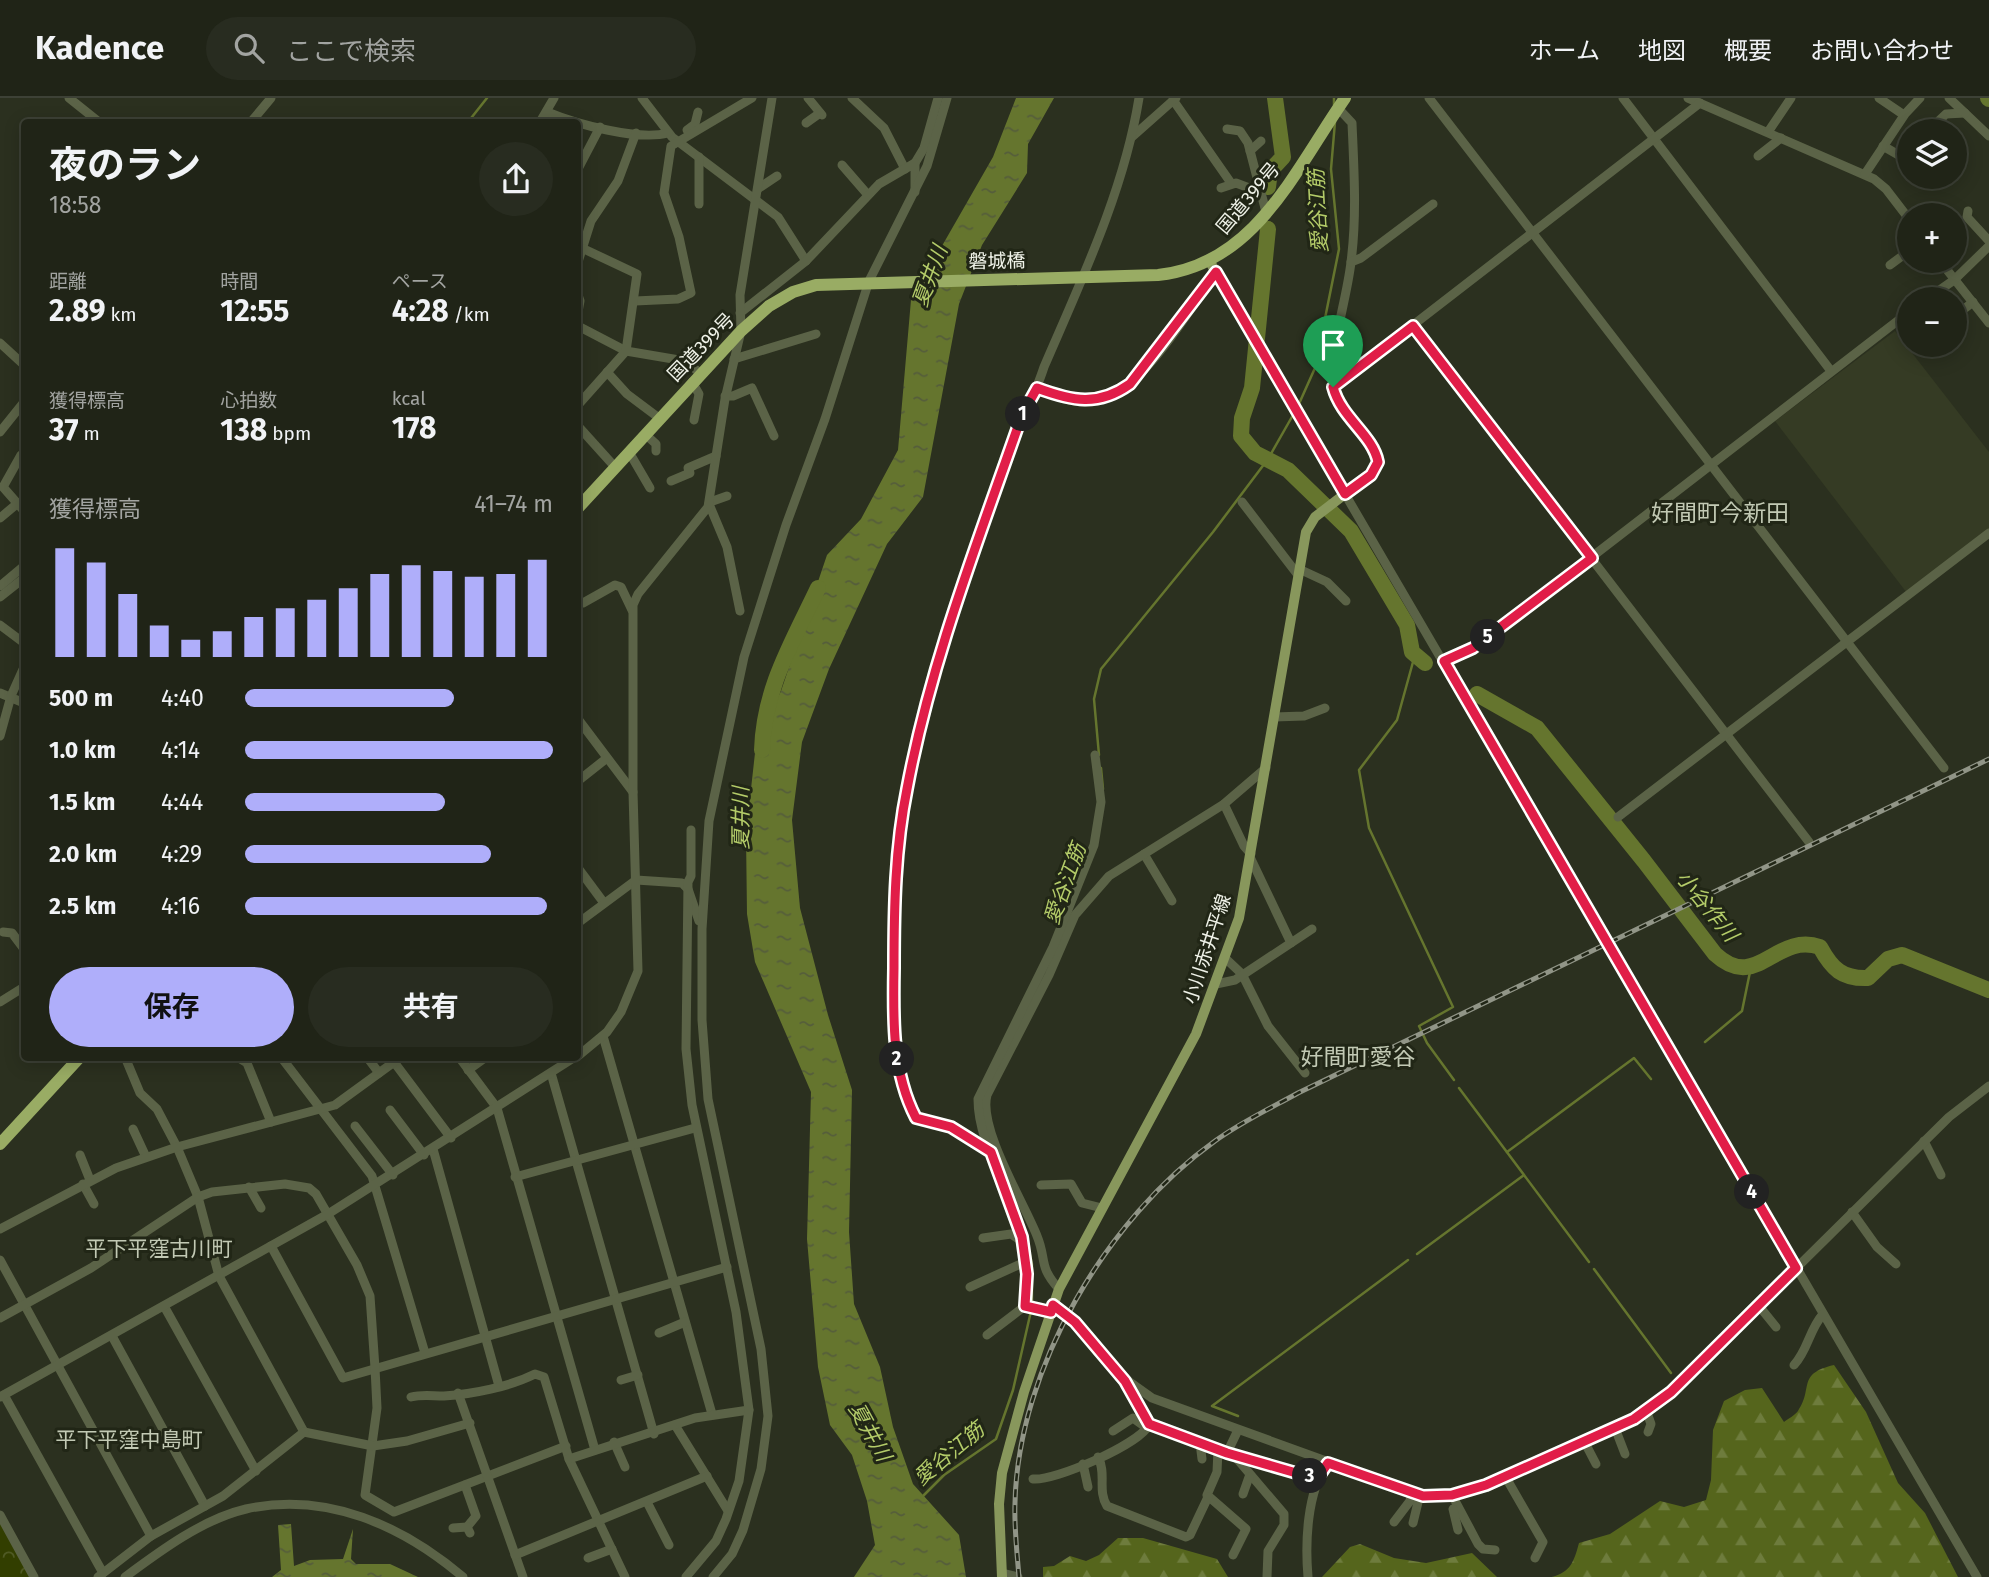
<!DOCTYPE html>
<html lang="ja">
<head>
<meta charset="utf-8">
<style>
  :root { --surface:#202417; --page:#282c20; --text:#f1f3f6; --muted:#a2a4a1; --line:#3d4136; --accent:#afaefa }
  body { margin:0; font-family:"Fira Sans","Noto Sans JP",sans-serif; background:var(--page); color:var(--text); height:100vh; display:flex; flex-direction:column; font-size:26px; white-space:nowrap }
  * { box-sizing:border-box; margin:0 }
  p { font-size:23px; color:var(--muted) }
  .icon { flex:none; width:38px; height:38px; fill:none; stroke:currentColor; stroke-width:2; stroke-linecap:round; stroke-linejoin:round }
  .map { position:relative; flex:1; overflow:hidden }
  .drawer { position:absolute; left:21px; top:21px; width:560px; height:942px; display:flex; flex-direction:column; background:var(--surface); border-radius:7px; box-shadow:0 4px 18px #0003,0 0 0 2px var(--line) }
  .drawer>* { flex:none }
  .controls { position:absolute; left:1897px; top:21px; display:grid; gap:14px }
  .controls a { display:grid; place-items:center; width:70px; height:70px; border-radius:50%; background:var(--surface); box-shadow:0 4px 18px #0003,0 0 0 2px var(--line); font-size:35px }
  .pin { position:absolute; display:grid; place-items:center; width:60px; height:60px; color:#fff; margin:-72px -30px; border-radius:50% 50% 50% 0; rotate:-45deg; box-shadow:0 0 7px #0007 }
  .pin .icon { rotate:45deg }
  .km { position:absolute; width:35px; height:35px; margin:-18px; border-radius:50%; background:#222; color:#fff; font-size:19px; line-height:35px; text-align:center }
  .round { display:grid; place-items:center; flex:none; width:74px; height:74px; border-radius:37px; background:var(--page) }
  .head { display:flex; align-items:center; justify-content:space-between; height:119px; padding:0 28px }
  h1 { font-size:38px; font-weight:700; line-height:52px }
  .stats { display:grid; grid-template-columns:repeat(3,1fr); gap:10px; height:119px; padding:7px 28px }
  .stats div { display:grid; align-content:center }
  .stats b { font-size:30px; font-weight:700 }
  .stats small { font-size:19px; font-weight:400 }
  .stats p { font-size:19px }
  .chart { height:196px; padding:14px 28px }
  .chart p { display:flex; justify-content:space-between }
  .chart svg { width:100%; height:126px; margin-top:7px; stroke:var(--accent); stroke-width:6 }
  .button { display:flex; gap:14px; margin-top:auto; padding:14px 28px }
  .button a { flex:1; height:80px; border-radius:42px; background:var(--accent); color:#111; font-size:28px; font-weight:700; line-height:80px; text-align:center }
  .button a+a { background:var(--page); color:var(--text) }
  ul { padding:0 28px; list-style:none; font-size:23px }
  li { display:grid; grid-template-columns:112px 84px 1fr; align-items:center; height:52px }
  li i { height:18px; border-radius:9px; background:var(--accent) }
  header { display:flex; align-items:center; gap:42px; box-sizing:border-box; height:98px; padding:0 35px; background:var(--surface); border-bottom:2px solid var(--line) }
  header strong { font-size:33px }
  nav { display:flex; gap:38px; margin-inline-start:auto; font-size:24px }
  .search { width:490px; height:63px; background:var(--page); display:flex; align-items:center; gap:18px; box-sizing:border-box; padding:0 24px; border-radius:38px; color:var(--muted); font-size:26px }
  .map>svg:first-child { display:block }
  .built { fill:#353b24 }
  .forest { fill:url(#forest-firs) }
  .park { fill:url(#park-crowns) }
  .water { fill:url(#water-ripples) }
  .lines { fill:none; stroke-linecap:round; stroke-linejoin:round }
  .stream { stroke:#65752e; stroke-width:2.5 }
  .river { stroke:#65752e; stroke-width:16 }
  .minor { stroke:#5b6347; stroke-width:9 }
  .major { stroke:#88975c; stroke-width:10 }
  .highway { stroke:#99ac64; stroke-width:12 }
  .rail-casing { stroke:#919587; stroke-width:5 }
  .rail { stroke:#212616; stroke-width:2.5; stroke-dasharray:8; stroke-linecap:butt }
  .route-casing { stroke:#fff; stroke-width:14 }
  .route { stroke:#e11d48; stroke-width:9 }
  .labels { text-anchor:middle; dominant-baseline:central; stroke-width:6; stroke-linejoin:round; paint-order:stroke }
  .street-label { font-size:19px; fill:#eff2e8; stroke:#212616 }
  .water-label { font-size:21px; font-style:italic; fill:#b4cc69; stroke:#212616 }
  .neighbourhood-label { font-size:21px; fill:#c2c9b4; stroke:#212616 }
  .quarter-label { font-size:23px; fill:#c2c9b4; stroke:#212616 }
</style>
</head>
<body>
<header>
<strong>Kadence</strong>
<div class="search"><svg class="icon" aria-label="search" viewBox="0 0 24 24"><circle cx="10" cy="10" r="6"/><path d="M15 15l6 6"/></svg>ここで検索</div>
<nav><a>ホーム</a><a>地図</a><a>概要</a><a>お問い合わせ</a></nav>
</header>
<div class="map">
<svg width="1989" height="1479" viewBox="0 0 1989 1479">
  <defs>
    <pattern id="forest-firs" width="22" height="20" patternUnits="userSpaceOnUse" patternTransform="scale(1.75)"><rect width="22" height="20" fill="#55651c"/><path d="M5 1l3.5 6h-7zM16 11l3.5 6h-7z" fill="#6e7c3d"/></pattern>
    <pattern id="park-crowns" width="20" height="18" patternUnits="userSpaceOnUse" patternTransform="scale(1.75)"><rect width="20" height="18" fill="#323e00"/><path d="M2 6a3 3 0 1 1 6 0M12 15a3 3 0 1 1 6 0" fill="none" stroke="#505a25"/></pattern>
    <pattern id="water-ripples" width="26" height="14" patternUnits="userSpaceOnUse" patternTransform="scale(1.75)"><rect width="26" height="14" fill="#65752e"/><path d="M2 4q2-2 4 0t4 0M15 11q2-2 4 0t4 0" fill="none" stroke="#555d3b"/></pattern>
  </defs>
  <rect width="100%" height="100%" fill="#2b301f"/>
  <!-- built -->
  <path class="built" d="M1895,233L1989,354V432L1907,495L1775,323Z"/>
  <!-- forest -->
  <g class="forest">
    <path d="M1834,1267L1866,1314L1898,1385L1925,1415L1958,1479H1552C1571,1474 1574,1463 1579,1445L1610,1436L1660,1403L1684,1409L1706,1402L1711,1382L1713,1332L1724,1303L1745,1292L1762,1290L1784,1324C1788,1321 1795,1317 1798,1313C1814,1290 1796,1276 1834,1267Z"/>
    <path d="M1118,1440H1143L1217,1461L1228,1479H1043V1469L1054,1468L1070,1458L1086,1463L1099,1457Z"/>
    <path d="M1360,1446L1394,1460L1426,1465L1472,1455L1497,1479H1322L1350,1449Z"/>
  </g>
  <!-- park -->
  <path class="park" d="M0,1425L31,1479H0Z"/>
  <!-- water -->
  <g class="water">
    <path d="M1016,0H1054L1028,46L1027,75L982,147L959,206L923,399L887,446L829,571L802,644L792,722L800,810L828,917L852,992L849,1134L854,1206L880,1269L893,1329L913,1386L959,1437L966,1479H854L875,1447L867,1403L852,1357L830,1327L818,1269L807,1141L811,994L755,864L747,816L746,736L756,646L781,593L827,457L861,421L898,352L911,202L993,59Z"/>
    <path d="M291,1426L294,1468L310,1462L343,1461L353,1431L351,1461L356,1466H390L418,1479H272L281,1472L278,1427Z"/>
  </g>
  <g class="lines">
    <!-- stream -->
    <g class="stream">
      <path d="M1334,0V7"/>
      <path d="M468,24L487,0"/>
      <path d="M1298,308L1315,270L1339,151L1331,71L1335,24"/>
      <path d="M1417,562L1413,564L1397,622L1359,672L1369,730L1453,909L1419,928L1427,945L1454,982"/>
      <path d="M1099,657L1094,601L1101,571L1213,434L1268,361L1293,317"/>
      <path d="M1101,670L1103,691"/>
      <path d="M1705,944L1742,913L1751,869"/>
      <path d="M1459,990L1589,1164"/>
      <path d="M1507,1054L1634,960L1651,981"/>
      <path d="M1027,1144L1032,1166V1206"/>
      <path d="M1417,1156L1524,1077"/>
      <path d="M1594,1171L1671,1275"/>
      <path d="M1238,1318L1212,1308L1408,1162"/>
      <path d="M922,1399L944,1377L996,1341L1013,1292L1031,1213"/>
    </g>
    <!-- river -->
    <g class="river">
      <path d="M1988,0L1989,1"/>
      <path d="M1268,89L1270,73L1283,59L1275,0"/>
      <path d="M1268,131L1252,290L1242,320L1241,338L1255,355L1288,372L1351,433L1407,527L1412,554L1425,565"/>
      <path d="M1477,596L1537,630L1644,763L1715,856C1757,895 1775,834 1820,849C1832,871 1842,881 1868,880L1888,861L1902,857L1989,892"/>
      <path d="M762,652C764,590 792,545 818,490"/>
    </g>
    <!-- minor -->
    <g class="minor">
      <path d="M69,0L99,24"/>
      <path d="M642,0L672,39L778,119L806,163"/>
      <path d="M808,0L822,17"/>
      <path d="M852,0L884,30L905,71"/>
      <path d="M1429,0L1944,670"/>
      <path d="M1623,0L1831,273"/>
      <path d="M1688,0L1874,81L1886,91L1909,121"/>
      <path d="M1879,0L1904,17"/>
      <path d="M1949,0L1989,38"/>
      <path d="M1173,2L1231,85"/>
      <path d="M1338,10L1352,25C1354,72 1357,118 1351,164C1347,200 1331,248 1332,281C1334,317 1373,332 1378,364L1371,377L1345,396L1977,1479"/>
      <path d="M547,14C576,26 638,43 668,35"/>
      <path d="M251,24L271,0"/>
      <path d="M540,24L554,0"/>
      <path d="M806,25L820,15"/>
      <path d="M1227,31L1240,33L1248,45L1266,114"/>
      <path d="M687,32L695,26L698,14"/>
      <path d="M1929,32L1946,16L1965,15"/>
      <path d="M1768,34L1791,0"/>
      <path d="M1132,39L1176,0"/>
      <path d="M1883,48L1909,63"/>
      <path d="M1250,53L1261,43"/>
      <path d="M1758,58L1781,40"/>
      <path d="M915,65L924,50L938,0"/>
      <path d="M842,67L868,97"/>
      <path d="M578,71L600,29"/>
      <path d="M1865,76L1905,16L1920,0"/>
      <path d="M759,90L777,78"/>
      <path d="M1221,90L1236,85L1260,94"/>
      <path d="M699,106V59"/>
      <path d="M1968,113L1967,119L1989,143"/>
      <path d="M1940,163L1989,225"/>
      <path d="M578,164L591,123L618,83L636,35"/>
      <path d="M1351,164L1361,160L1433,106"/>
      <path d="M1890,167L1909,153"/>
      <path d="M578,197L580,203L578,214"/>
      <path d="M1927,201L1954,182L1989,148"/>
      <path d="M635,203L678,201L691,195L679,139L664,95L671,48L752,0"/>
      <path d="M740,215L806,163L879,86L915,65V94"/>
      <path d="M1955,218L1973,204"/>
      <path d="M578,228L626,253L685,263L700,275"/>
      <path d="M1413,228L1809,744"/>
      <path d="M0,245L24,267"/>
      <path d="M734,261L816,236"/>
      <path d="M607,274L627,296L659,320"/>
      <path d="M692,284L699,296L694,322"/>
      <path d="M1333,289L1700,5"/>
      <path d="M1037,291C1052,296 1068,304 1084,304C1139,304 1187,214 1216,174"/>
      <path d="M725,298H733L752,290L774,338"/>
      <path d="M578,307L626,253L637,176L584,151"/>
      <path d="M578,328L615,369"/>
      <path d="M0,334L24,304"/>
      <path d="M645,336L656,346V353"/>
      <path d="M629,354L650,390"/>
      <path d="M21,357L3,389L24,413"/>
      <path d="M671,383L690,375L688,370L716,358"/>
      <path d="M710,404L727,398"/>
      <path d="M1242,404L1298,477"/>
      <path d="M709,406L727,449L740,513"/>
      <path d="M0,420L18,405"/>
      <path d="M1299,471L1327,484L1346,503"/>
      <path d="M0,488L24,468"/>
      <path d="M0,499L24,480"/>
      <path d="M583,505L615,487L621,489L632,512"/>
      <path d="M0,527L24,545"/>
      <path d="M1444,563L1473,550L1488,539L1909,214"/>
      <path d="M578,568V567"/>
      <path d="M0,595L24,605"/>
      <path d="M1274,619L1304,618L1325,610"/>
      <path d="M578,621L633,694"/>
      <path d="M0,638L11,598L24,569"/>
      <path d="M578,683L607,660"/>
      <path d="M1224,706L1244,748L1251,756"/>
      <path d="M1618,719L1989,435"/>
      <path d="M1144,756L1172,803"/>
      <path d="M1250,759L1291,845"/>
      <path d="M578,770L604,805"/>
      <path d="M578,825L636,782L682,785L688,791L699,823"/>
      <path d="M3,834L12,835L24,851"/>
      <path d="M1225,860L1242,876L1268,928L1305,975"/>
      <path d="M1216,886L1235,882L1312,831"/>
      <path d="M0,904L24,889"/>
      <path d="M603,938L712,1316"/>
      <path d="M578,958L607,934L621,914L638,873L633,694V507L638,496L708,409L725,301L741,233L740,197L772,0"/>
      <path d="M125,959L140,995L157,1011L177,1049L198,1099L219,1178L304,1334"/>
      <path d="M237,959L247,965L271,1024"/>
      <path d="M281,959L372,1078L425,1255"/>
      <path d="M367,959L379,975"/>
      <path d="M459,959L497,1010L595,1352"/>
      <path d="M394,964L451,1040"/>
      <path d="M468,972L486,959"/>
      <path d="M551,975L654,1336"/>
      <path d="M390,1012L424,1057"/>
      <path d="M355,1028L393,1077"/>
      <path d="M133,1031L146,1059"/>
      <path d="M1924,1043L1941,1077"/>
      <path d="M433,1051L499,1288"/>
      <path d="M991,1054L951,1029L916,1020C891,972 893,918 894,865C894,807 896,748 907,691C929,577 968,470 1007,362C1018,330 1034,300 1044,269C1081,183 1124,93 1139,0"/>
      <path d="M80,1057L90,1082"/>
      <path d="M515,1079L695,1030"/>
      <path d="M83,1086L94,1106"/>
      <path d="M1041,1087L1071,1086L1082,1105L1102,1110"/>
      <path d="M249,1089L261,1110"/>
      <path d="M1852,1114L1877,1149L1896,1166"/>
      <path d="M0,1131L116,1070L177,1049L335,1007L401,959"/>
      <path d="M983,1140L1011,1136L1023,1144"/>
      <path d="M271,1148L343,1280L727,1169"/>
      <path d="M0,1162L151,1438"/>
      <path d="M970,1189L1025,1164"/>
      <path d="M1059,1191C1038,1168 1047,1162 1037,1138C1024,1105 978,1030 987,997L1049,877L1075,817L1109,778L1224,706L1266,670"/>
      <path d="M1053,1207L1075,1225L1117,1275L1152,1300L1423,1398L1452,1397L1486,1387L1634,1321L1671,1294L1949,1019L1989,988"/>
      <path d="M164,1208L256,1373"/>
      <path d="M1025,1208C1025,1184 1027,1162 1022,1139C1013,1092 978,1049 978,1001L1053,849L1094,747L1101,704L1095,657"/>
      <path d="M1759,1208L1776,1229"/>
      <path d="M0,1220L91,1170L198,1099L212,1094L285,1086L309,1090L316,1096L357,1167L370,1198L375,1270L377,1310L365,1397L394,1414L566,1348"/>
      <path d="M659,1235L685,1224"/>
      <path d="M987,1237L1025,1208L1051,1214"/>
      <path d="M112,1238L205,1408"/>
      <path d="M1794,1267C1808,1252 1809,1232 1823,1216"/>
      <path d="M621,1282L638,1277"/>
      <path d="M1126,1285L1149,1327L1227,1355L1317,1381"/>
      <path d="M458,1295L523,1479"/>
      <path d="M4,1297L103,1475"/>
      <path d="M0,1299L328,1116L575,959"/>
      <path d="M411,1299C423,1296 432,1298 444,1298C473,1296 509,1289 535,1276L544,1279L569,1361L625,1479"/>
      <path d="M1646,1312L1651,1326L1648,1334"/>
      <path d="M675,1327L728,1413"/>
      <path d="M1615,1330L1625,1356"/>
      <path d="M1113,1333L1133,1320L1147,1330"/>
      <path d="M304,1334L373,1348L407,1343L470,1325"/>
      <path d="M1584,1343L1596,1366"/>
      <path d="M614,1344L625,1369"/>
      <path d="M1200,1345L1202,1361"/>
      <path d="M1218,1352L1217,1374L1207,1397L1246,1431L1233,1457"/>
      <path d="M1227,1355L1238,1332"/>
      <path d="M1233,1356L1284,1416V1427L1268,1453L1267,1479"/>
      <path d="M1098,1359C1107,1376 1097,1392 1107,1408L1186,1439L1190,1437L1208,1399"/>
      <path d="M569,1361L695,1320L749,1312"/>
      <path d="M1083,1366L1088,1389"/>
      <path d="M1505,1378L1543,1444L1535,1460"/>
      <path d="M1033,1381C1055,1383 1138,1347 1149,1327"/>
      <path d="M465,1387L476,1418L467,1429"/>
      <path d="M1243,1396L1249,1379"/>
      <path d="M1452,1397L1478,1446L1483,1451L1495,1452"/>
      <path d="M647,1404L669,1447"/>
      <path d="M1453,1411L1458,1432"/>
      <path d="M0,1417L34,1479"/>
      <path d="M1394,1424L1410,1403L1412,1394"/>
      <path d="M1413,1425L1420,1396"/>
      <path d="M453,1430L467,1429L470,1435"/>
      <path d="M515,1457L707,1378"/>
      <path d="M588,1460L612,1451"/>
      <path d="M1002,1475L1018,1479"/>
      <path d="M98,1479L151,1438L223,1398L304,1334"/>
      <path d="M125,1479C160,1453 203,1421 246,1411C327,1393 403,1428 463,1479"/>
      <path d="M686,1479L716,1443L726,1421L739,1383L749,1312L736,1214L692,1007L686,951L688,784L691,778V732"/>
      <path d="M713,1479L732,1456L743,1432L761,1371L768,1318L761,1251L708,1001L702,922V831L709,723L744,559L786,427L825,321L869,183L927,68L947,0"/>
      <path d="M1308,1479C1305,1444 1307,1395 1327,1365"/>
    </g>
    <!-- major -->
    <path class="major" d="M1002,1479L999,1406L1002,1375L1024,1294L1059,1191L1196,936L1239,820L1306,434L1315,419L1345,396L1210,164"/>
    <!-- highway -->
    <g class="highway">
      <path d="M578,410L741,233L769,208L793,194L816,187L1158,177C1255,167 1295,72 1345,0"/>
      <path d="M0,1046L80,959"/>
    </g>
    <defs>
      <path id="rail" d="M1019,1479C1017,1454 1014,1429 1015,1405C1018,1270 1107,1120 1215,1043C1241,1024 1271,1010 1298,995L1989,661"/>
    </defs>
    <!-- rail casing -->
    <use href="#rail" class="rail-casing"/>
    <!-- rail -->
    <use href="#rail" class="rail"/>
  </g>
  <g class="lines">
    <defs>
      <path id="route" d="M1216,174L1345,396L1371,377L1378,364C1373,337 1341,320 1333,289L1413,228L1592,460L1473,550L1444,563L1796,1170L1671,1294L1634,1321L1486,1387L1452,1397L1423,1398L1328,1365L1317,1381L1227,1355L1149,1326L1125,1283L1075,1224L1053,1207L1051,1214L1025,1208L1027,1176L1022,1139L991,1054L951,1029L916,1020C892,974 893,921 894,870C894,811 895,750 907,691C931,562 979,441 1022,317L1037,290C1072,303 1098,309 1130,286Z"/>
    </defs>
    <!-- route casing -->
    <use href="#route" class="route-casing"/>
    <!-- route -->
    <use href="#route" class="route"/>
  </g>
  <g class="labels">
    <!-- street labels -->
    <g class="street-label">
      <text transform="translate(1248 100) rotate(-50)">国道399号</text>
      <text transform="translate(997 163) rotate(-1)">磐城橋</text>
      <text transform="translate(701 249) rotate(-46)">国道399号</text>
      <text transform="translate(1207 851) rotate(-72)">小川赤井平線</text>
    </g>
    <!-- water labels -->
    <g class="water-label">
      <text transform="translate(1318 113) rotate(-93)">愛谷江筋</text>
      <text transform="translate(930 178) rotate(-70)">夏井川</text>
      <text transform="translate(741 720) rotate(-90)">夏井川</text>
      <text transform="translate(1065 786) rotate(-70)">愛谷江筋</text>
      <text transform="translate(1707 808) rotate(51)">小谷作川</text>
      <text transform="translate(870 1334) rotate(61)">夏井川</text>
      <text transform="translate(949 1356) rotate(-40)">愛谷江筋</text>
    </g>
    <!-- neighbourhood labels -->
    <g class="neighbourhood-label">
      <text x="159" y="1151">平下平窪古川町</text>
      <text x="129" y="1342">平下平窪中島町</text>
    </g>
    <!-- quarter labels -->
    <g class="quarter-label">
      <text x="1720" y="415">好間町今新田</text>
      <text x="1358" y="959">好間町愛谷</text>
    </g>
  </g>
</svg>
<div class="controls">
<a><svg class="icon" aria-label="layers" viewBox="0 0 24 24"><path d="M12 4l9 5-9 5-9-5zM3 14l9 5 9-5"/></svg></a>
<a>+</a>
<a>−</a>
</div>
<div class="pin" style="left:1333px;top:289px;background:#1e9e55"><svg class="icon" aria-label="arrive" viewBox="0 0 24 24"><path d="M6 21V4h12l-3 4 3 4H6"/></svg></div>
<b class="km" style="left:1023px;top:316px">1</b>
<b class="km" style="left:897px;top:961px">2</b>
<b class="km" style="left:1310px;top:1378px">3</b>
<b class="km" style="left:1752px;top:1094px">4</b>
<b class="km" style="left:1488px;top:539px">5</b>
<section class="drawer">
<div class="head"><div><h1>夜のラン</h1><p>18:58</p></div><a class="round"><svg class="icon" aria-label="share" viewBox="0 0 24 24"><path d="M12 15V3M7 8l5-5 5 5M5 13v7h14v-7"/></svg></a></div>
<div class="stats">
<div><p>距離</p><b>2.89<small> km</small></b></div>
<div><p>時間</p><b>12:55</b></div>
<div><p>ペース</p><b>4:28<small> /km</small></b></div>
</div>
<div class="stats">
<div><p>獲得標高</p><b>37<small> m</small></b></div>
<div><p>心拍数</p><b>138<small> bpm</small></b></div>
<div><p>kcal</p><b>178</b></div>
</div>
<div class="chart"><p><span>獲得標高</span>41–74 m</p>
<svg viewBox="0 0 160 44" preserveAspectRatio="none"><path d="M5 44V6M15 44V11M25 44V22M35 44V33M45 44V38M55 44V35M65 44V30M75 44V27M85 44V24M95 44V20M105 44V15M115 44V12M125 44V14M135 44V16M145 44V15M155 44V10"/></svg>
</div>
<ul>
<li><b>500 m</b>4:40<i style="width:68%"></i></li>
<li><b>1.0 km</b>4:14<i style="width:100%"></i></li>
<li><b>1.5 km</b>4:44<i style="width:65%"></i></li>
<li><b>2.0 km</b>4:29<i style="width:80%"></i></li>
<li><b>2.5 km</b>4:16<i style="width:98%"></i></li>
</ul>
<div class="button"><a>保存</a><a>共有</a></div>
</section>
</div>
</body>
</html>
